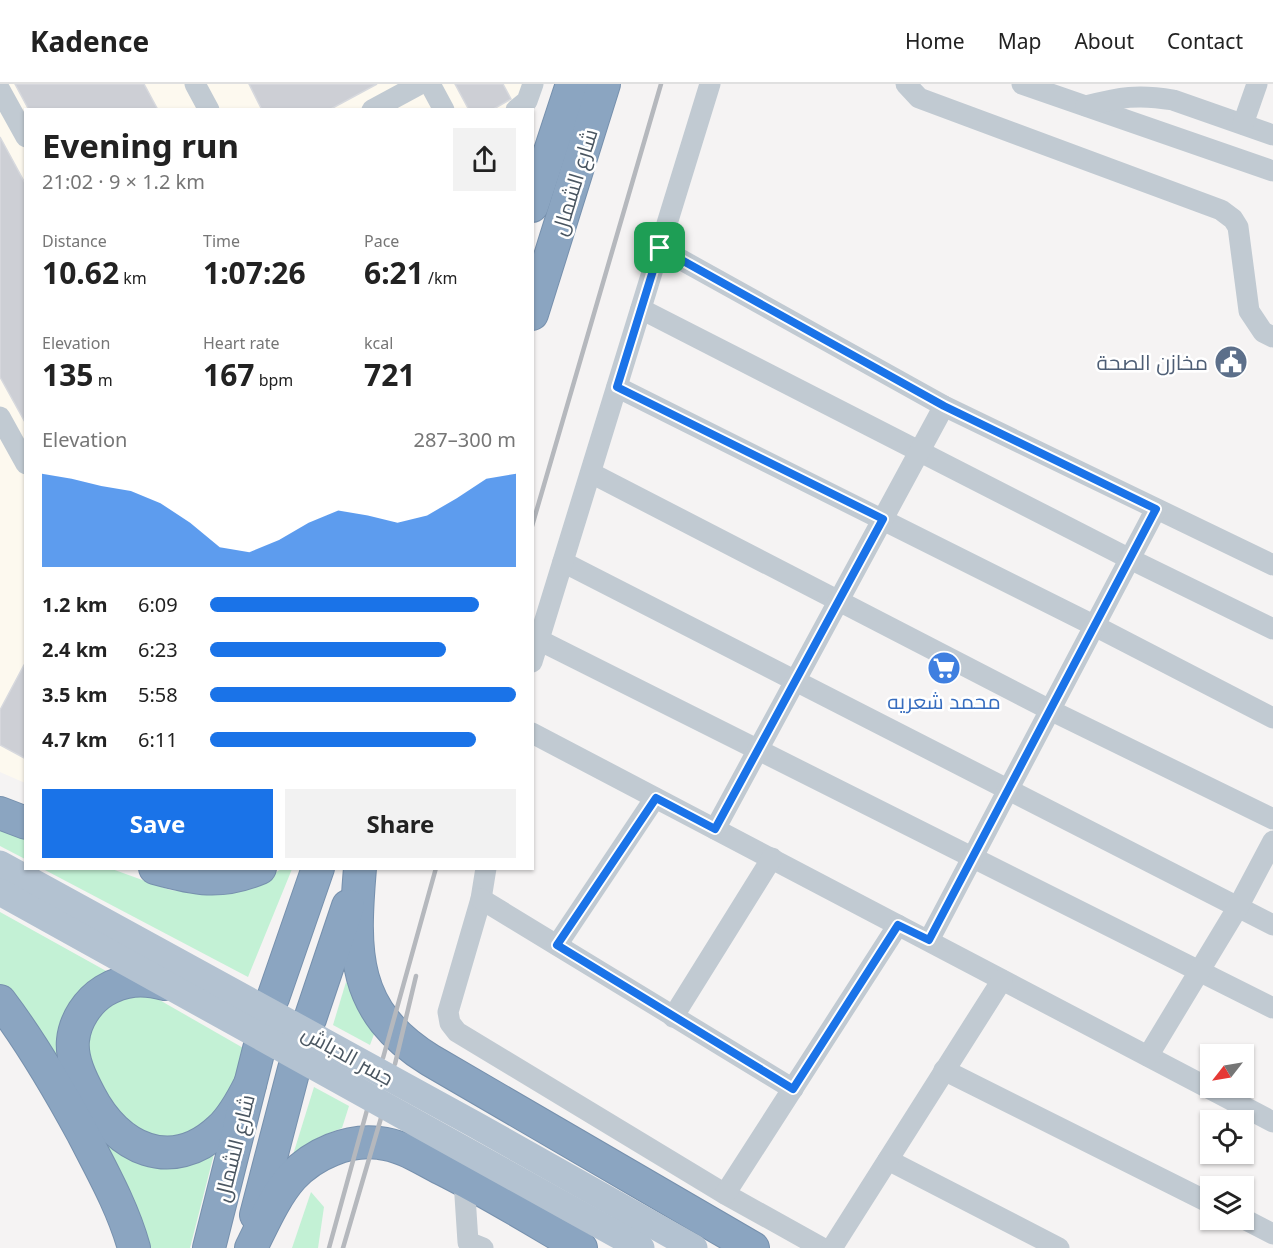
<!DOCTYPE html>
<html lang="en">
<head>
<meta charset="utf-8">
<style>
  :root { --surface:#fff; --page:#f2f2f2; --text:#222; --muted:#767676; --line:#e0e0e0; --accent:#1a73e8 }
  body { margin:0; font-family:"Noto Sans",Cairo,sans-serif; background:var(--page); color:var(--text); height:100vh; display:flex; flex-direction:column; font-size:22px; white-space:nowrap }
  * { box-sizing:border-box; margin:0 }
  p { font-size:20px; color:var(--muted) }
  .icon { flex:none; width:33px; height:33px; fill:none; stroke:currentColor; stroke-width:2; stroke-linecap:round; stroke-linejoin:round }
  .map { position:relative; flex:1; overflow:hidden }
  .panel { position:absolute; left:24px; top:24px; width:510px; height:762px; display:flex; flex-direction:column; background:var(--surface); border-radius:0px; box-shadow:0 2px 4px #0004 }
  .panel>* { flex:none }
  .needle { width:39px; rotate:239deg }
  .controls { position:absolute; left:1200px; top:960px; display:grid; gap:12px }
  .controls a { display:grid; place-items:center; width:54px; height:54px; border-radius:0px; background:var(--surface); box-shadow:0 2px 4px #0004; font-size:30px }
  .pin { position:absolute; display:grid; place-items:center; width:51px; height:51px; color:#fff; margin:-26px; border-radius:12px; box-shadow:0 3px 9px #0006 }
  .round { display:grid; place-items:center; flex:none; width:63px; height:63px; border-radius:0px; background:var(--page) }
  .head { display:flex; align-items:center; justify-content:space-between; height:102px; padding:0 18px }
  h1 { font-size:33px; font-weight:700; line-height:45px }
  .stats { display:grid; grid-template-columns:repeat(3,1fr); gap:9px; height:102px; padding:6px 18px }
  .stats div { display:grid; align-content:center }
  .stats b { font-size:30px; font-weight:700 }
  .stats small { font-size:16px; font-weight:400 }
  .stats p { font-size:16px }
  .chart { height:168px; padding:12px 18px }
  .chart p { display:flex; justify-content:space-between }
  .chart svg { width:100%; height:108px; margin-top:6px; fill:var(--accent); opacity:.7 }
  .primary-button { display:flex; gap:12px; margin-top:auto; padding:12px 18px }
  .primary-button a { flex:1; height:69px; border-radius:0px; background:var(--accent); color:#fff; font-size:24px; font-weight:700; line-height:69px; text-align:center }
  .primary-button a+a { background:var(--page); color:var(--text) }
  ul { padding:0 18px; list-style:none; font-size:20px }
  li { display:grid; grid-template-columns:96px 72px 1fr; align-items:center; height:45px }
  li i { height:15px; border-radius:8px; background:var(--accent) }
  header { display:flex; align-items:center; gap:36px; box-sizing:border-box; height:84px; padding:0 30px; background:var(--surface); border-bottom:2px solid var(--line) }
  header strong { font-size:28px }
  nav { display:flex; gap:33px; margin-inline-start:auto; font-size:21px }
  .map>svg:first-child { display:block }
  .commercial { fill:#fdf9ef }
  .green { fill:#c3f1d5 }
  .building { fill:#cdcfd5; stroke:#d7d9de; stroke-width:1.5 }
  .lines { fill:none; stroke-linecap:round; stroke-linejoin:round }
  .highway-casing { stroke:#7690ad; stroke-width:34 }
  .minor { stroke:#c1cad2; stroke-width:21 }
  .highway { stroke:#8ba5c1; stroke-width:32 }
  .rail { stroke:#b5b8bd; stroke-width:4.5 }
  .major-bridge { stroke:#b3c2d1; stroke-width:27 }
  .route-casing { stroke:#fff; stroke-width:12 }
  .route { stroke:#1a73e8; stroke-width:8 }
  .labels { text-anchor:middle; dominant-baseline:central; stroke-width:5; stroke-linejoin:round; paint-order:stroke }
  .street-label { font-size:21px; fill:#4a5661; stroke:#fff }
  .service-label { font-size:21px; fill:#4e5e75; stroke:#fff; text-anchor:end }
  .shop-label { font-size:21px; fill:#366cbe; stroke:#fff }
</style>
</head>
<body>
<header>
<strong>Kadence</strong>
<nav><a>Home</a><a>Map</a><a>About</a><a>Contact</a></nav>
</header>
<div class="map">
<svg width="1273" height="1164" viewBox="0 0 1273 1164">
  <rect width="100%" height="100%" fill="#f5f3f3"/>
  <!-- commercial -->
  <path class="commercial" d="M0,0H526L529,26H26L25,699L0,688Z"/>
  <!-- green -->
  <g class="green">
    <path d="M0,742L25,752V775L0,762Z"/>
    <path d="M43,785H112L170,806L205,810L269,793L281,785H292L248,893Z"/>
    <path d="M0,828L108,888L81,910L91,1036L215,1066L190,1164H147L22,927L0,900Z"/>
    <path d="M346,898L376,945L370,961L333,941Z"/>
    <path d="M147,912L156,914L245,965L228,1016L194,1049L168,1055L147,1050L120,1032L90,983L88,960L94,938L107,922L127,913Z"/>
    <path d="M314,1003L349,1022L342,1044L319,1053L292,1074Z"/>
    <path d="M311,1108L324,1123L318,1164H292Z"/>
  </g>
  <!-- building -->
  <g class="building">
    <path d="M15,0H144L158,26H29Z"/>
    <path d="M249,0H377L329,26H262Z"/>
    <path d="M455,0H503L511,15L492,26H469Z"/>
    <path d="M0,53L26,101V340L0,293Z"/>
    <path d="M24,581H26V675L0,661V626Z"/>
  </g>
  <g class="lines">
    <defs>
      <g id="highway">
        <path d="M532,122L572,0"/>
        <path d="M532,230L604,0"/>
        <path d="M0,729L26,739"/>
        <path d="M155,784C195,795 220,801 260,784"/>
        <path d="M360,784C353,868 351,927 430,976L753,1164"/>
        <path d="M165,900C143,894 124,895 104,907C88,917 75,936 73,956C71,975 81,995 90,1012C117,1064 171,1091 220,1045C233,1033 242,1016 250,1000"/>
        <path d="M273,914L318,784"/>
        <path d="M0,917C32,959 58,1004 83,1050C102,1087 123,1124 134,1164"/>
        <path d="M310,935L348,822"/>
        <path d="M256,1131L294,985"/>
        <path d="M209,1164L259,965"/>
        <path d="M251,1164C263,1140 275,1112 292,1093C313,1070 348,1055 379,1059C402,1061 422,1075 442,1085C490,1109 535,1137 581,1164"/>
      </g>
    </defs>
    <!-- highway casing -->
    <use href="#highway" class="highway-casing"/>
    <!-- minor -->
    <g class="minor">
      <path d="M195,0L209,26"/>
      <path d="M430,0L444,26"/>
      <path d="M906,0L919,14L1221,126L1233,135L1238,143L1249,227L1263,248L1273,253"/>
      <path d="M1022,0L1273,87"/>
      <path d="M0,6L26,53"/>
      <path d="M1086,22C1120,13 1138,10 1173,16L1273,51"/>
      <path d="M372,26L420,0"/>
      <path d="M516,26L527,17L533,0"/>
      <path d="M1243,40L1257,0"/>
      <path d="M660,164L944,322L1273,481"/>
      <path d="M641,225L1130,475L1273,545"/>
      <path d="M617,303L1095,542L1273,634"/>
      <path d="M0,333L26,380"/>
      <path d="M591,389L1050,626L1273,735"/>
      <path d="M563,478L1273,841"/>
      <path d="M539,556L1273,924"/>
      <path d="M532,578L710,0"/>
      <path d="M532,649L1273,1038"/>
      <path d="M715,745L944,322"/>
      <path d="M486,784L481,815L448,928L450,939L457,948L725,1110L822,1164"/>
      <path d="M481,815L793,1005"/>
      <path d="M929,856L1156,425"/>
      <path d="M557,861L655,714"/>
      <path d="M673,933L772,774"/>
      <path d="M1148,972L1238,823L1273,757"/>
      <path d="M944,986L1210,1119"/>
      <path d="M888,1076L1059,1164"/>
      <path d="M464,1097L468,1158L483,1164"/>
      <path d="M725,1110L898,841"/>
      <path d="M1244,1135L1273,1150"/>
      <path d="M832,1164L1002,896"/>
    </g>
    <!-- highway -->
    <use href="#highway" class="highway"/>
    <!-- rail -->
    <g class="rail">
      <path d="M532,442L661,0"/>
      <path d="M383,974L436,784"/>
      <path d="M395,980L416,892"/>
      <path d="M329,1164L367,1026"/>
      <path d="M343,1164L381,1034"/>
    </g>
    <!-- major-bridge -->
    <g class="major-bridge">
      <path d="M0,780L474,1040L694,1164"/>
      <path d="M0,808L641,1164"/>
    </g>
  </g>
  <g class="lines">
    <defs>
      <path id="route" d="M660,164L944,322L1156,425L929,856L898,841L793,1005L557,861L656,714L715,745L883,435L617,303Z"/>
    </defs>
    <!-- route casing -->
    <use href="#route" class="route-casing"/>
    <!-- route -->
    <use href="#route" class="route"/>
  </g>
  <!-- icons -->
  <defs>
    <symbol id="civic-disc" viewBox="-11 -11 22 22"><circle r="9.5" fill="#5c6f8a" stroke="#fff"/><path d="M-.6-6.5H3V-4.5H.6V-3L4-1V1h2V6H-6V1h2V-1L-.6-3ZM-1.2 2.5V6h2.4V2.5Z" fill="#fff"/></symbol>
    <symbol id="supermarket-disc" viewBox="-11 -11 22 22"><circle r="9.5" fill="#3f7fe0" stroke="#fff"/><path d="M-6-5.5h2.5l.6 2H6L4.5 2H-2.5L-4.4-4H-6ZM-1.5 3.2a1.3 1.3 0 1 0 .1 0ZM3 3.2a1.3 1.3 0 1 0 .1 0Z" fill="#fff"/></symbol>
  </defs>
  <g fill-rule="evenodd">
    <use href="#civic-disc" x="1212" y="259" width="38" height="38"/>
    <use href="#supermarket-disc" x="925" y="565" width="38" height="38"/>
  </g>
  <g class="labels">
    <!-- street labels -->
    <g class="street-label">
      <text transform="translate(574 98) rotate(-73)">شارع الشمال</text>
      <text transform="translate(348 971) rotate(29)">جسر الدباش</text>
      <text transform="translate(234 1064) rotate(-76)">شارع الشمال</text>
    </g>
    <!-- service labels -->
    <g class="service-label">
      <text x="1208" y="278">مخازن الصحة</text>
    </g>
    <!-- shop labels -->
    <g class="shop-label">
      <text x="944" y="617">محمد شعريه</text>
    </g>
  </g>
</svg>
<div class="controls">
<a><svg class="needle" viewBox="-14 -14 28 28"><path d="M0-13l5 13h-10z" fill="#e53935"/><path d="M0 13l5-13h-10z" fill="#767676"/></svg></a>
<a><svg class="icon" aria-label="locate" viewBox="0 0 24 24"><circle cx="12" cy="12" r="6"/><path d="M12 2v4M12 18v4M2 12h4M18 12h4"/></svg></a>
<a><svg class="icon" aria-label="layers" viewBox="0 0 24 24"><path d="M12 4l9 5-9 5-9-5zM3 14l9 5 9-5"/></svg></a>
</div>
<div class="pin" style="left:660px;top:164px;background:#1e9e55"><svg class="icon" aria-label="arrive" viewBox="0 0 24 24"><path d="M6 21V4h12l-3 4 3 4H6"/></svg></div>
<section class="panel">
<div class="head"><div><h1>Evening run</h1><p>21:02 · 9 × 1.2 km</p></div><a class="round"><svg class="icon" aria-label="share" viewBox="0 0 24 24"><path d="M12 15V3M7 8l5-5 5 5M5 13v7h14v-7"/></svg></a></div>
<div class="stats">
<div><p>Distance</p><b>10.62<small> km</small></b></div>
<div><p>Time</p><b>1:07:26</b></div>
<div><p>Pace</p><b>6:21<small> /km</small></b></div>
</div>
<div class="stats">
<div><p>Elevation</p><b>135<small> m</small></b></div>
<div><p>Heart rate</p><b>167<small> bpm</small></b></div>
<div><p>kcal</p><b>721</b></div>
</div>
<div class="chart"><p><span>Elevation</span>287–300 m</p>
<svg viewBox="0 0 160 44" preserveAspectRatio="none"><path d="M0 44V6L10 8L20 11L30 13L40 18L50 26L60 36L70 38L80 33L90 26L100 21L110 23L120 26L130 23L140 16L150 8L160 6V44z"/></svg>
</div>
<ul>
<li><b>1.2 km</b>6:09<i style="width:88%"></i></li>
<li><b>2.4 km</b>6:23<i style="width:77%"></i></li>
<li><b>3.5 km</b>5:58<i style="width:100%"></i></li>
<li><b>4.7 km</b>6:11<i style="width:87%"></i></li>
</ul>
<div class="primary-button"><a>Save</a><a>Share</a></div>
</section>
</div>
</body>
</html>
